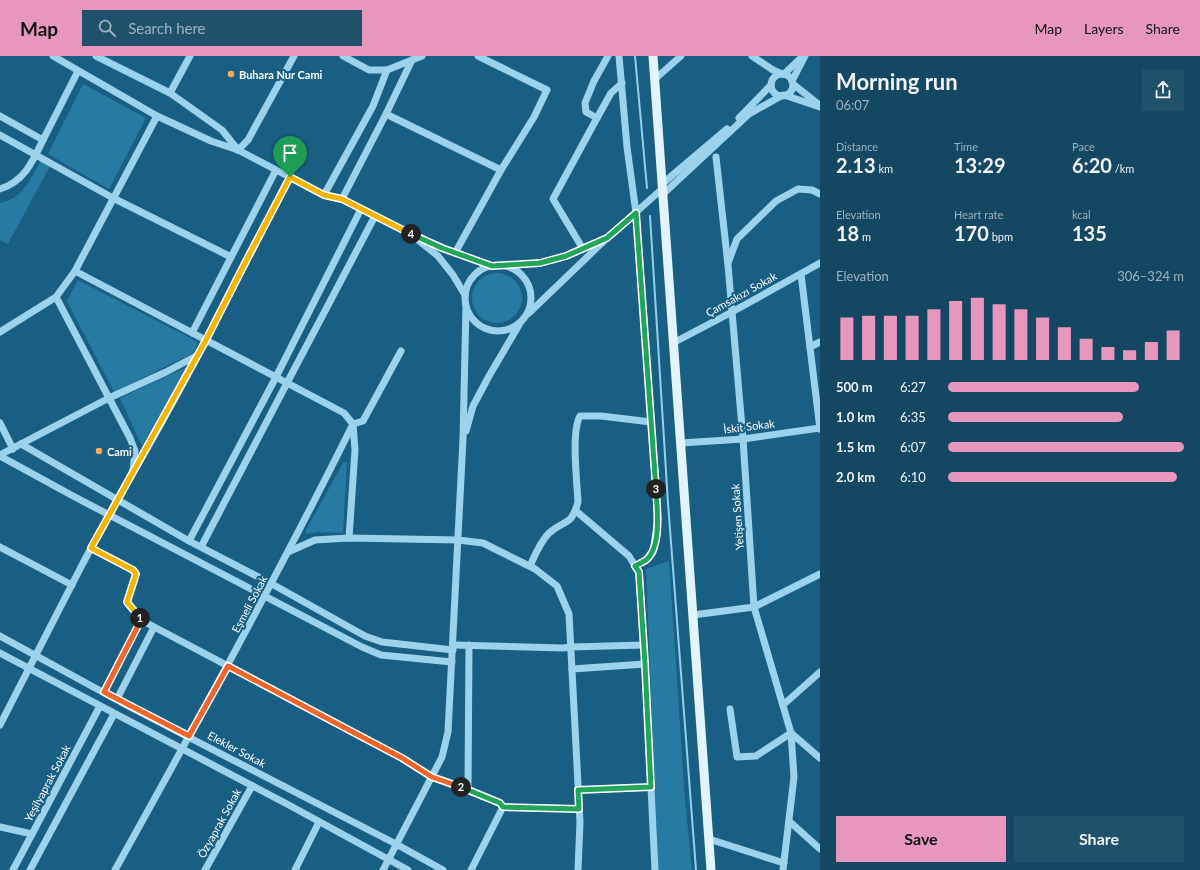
<!DOCTYPE html>
<html lang="en">
<head>
<meta charset="utf-8">
<style>
  :root { --surface:#134762; --page:#20516b; --text:#f1f3f6; --muted:#9db2be; --accent:#e797bd }
  body { margin:0; font-family:Lato,sans-serif; background:var(--page); color:var(--text); height:100vh; display:flex; flex-direction:column; font-size:15px; white-space:nowrap }
  * { box-sizing:border-box; margin:0 }
  p { font-size:13px; color:var(--muted) }
  .icon { flex:none; width:22px; height:22px; fill:none; stroke:currentColor; stroke-width:2; stroke-linecap:round; stroke-linejoin:round }
  .map { position:relative; flex:1; overflow:hidden }
  .sheet { display:flex; flex-direction:column; background:var(--surface); width:380px }
  .sheet>* { flex:none }
  .pin { position:absolute; display:grid; place-items:center; width:34px; height:34px; color:#fff; margin:-41px -17px; border-radius:50% 50% 50% 0; rotate:-45deg; box-shadow:0 0 4px #0007 }
  .pin .icon { rotate:45deg }
  .km { position:absolute; width:20px; height:20px; margin:-10px; border-radius:50%; background:#222; color:#fff; font-size:11px; line-height:20px; text-align:center }
  .round { display:grid; place-items:center; flex:none; width:42px; height:42px; border-radius:0px; background:var(--page) }
  .headline { display:flex; align-items:center; justify-content:space-between; height:68px; padding:0 16px }
  h1 { font-size:22px; font-weight:700; line-height:30px }
  .figures { display:grid; grid-template-columns:repeat(3,1fr); gap:6px; height:68px; padding:4px 16px }
  .figures div { display:grid; align-content:center }
  .figures b { font-size:20px; font-weight:700 }
  .figures small { font-size:11px; font-weight:400 }
  .figures p { font-size:11px }
  .chart { height:112px; padding:8px 16px }
  .chart p { display:flex; justify-content:space-between }
  .chart svg { width:100%; height:72px; margin-top:4px; stroke:var(--accent); stroke-width:6 }
  .button { display:flex; gap:8px; margin-top:auto; padding:8px 16px }
  .button a { flex:1; height:46px; border-radius:0px; background:var(--accent); color:#111; font-size:16px; font-weight:700; line-height:46px; text-align:center }
  .button a+a { background:var(--page); color:var(--text) }
  ul { padding:0 16px; list-style:none; font-size:13px }
  li { display:grid; grid-template-columns:64px 48px 1fr; align-items:center; height:30px }
  li i { height:10px; border-radius:5px; background:var(--accent) }
  header { display:flex; align-items:center; gap:24px; box-sizing:border-box; height:56px; padding:0 20px; background:var(--accent); color:#111 }
  header strong { font-size:19px }
  nav { display:flex; gap:22px; margin-inline-start:auto; font-size:14px }
  .search { width:280px; height:36px; background:var(--page); display:flex; align-items:center; gap:10px; box-sizing:border-box; padding:0 14px; border-radius:0px; color:var(--muted); font-size:15px }
  main { display:flex; flex:1; min-height:0 }
  .map>svg:first-child { display:block }
  .green { fill:#277aa1 }
  .lines { fill:none; stroke-linecap:round; stroke-linejoin:round }
  .stream { stroke:#90d1ee; stroke-width:2 }
  .minor { stroke:#9dd2ec; stroke-width:7 }
  .major { stroke:#e2f4ff; stroke-width:9 }
  .split-1-casing { stroke:#fff; stroke-width:8 }
  .split-2-casing { stroke:#fff; stroke-width:8 }
  .split-3-casing { stroke:#fff; stroke-width:8 }
  .split-4-casing { stroke:#fff; stroke-width:8 }
  .split-5-casing { stroke:#fff; stroke-width:8 }
  .split-1 { stroke:#f5b400; stroke-width:5 }
  .split-2 { stroke:#f0652b; stroke-width:5 }
  .split-3 { stroke:#22a559; stroke-width:5 }
  .split-4 { stroke:#22a559; stroke-width:5 }
  .split-5 { stroke:#f5b400; stroke-width:5 }
  .poi-dot { fill:#ffa958; stroke:#195f83; stroke-width:1.5 }
  .labels { text-anchor:middle; dominant-baseline:central; stroke-width:4; stroke-linejoin:round; paint-order:stroke }
  .poi-label { font-size:11px; font-weight:bold; fill:#fff; stroke:#195f83; text-anchor:start }
  .street-label { font-size:11px; fill:#fff; stroke:#195f83 }
</style>
</head>
<body>
<header>
<strong>Map</strong>
<div class="search"><svg class="icon" aria-label="search" viewBox="0 0 24 24"><circle cx="10" cy="10" r="6"/><path d="M15 15l6 6"/></svg>Search here</div>
<nav><a>Map</a><a>Layers</a><a>Share</a></nav>
</header>
<main>
<div class="map">
<svg width="820" height="814" viewBox="0 0 820 814">
  <rect width="100%" height="100%" fill="#195f83"/>
  <!-- green -->
  <g class="green">
    <path d="M83,28L146,62L109,133L48,98Z"/>
    <path d="M41,104L51,108L8,188L0,184V147C23,143 31,122 41,104Z"/>
    <circle cx="497" cy="242" r="25"/>
    <path d="M78,224L198,286L193,297L114,336L67,245Z"/>
    <path d="M187,311L142,390L120,342Z"/>
    <path d="M347,406L343,477L318,476L306,478V474L343,407Z"/>
    <path d="M669,505L685,744L692,814H658L646,513Z"/>
  </g>
  <g class="lines">
    <!-- stream -->
    <g class="stream">
      <path d="M635,0L647,132"/>
      <path d="M650,160L668,447L696,814"/>
    </g>
    <!-- minor -->
    <g class="minor">
      <path d="M53,0L157,60L211,85L238,94L324,139L342,143L410,178L442,192L492,210"/>
      <path d="M96,0L170,37L222,74L238,94"/>
      <path d="M343,0L369,14H387L422,0"/>
      <path d="M619,0L627,91L636,157L658,462L653,496L646,504L635,510"/>
      <path d="M752,0L773,14L782,18"/>
      <path d="M784,18L803,0"/>
      <circle cx="782" cy="29" r="11"/>
      <path d="M655,23L681,0"/>
      <path d="M792,25L805,0"/>
      <path d="M793,28L818,48"/>
      <path d="M170,37L190,0"/>
      <path d="M784,39L820,51"/>
      <path d="M386,58L501,114"/>
      <path d="M0,60L43,84L78,15"/>
      <path d="M597,62L586,56L585,47L594,25L608,0"/>
      <path d="M739,62L771,29"/>
      <path d="M0,79L113,142L231,201"/>
      <path d="M238,94L248,84L294,0"/>
      <path d="M716,101L728,209L743,383L754,551L791,677L794,721L783,814"/>
      <path d="M662,128L727,73"/>
      <path d="M0,133C24,126 33,105 43,84"/>
      <path d="M324,139L373,50L387,14"/>
      <path d="M662,139L749,58L781,40"/>
      <path d="M342,143L386,58L412,4"/>
      <path d="M418,184L438,200L453,219L465,239"/>
      <path d="M583,193L553,143L597,62L611,37L622,27"/>
      <path d="M455,197L501,114L534,61L547,34L478,0"/>
      <path d="M728,207L737,183L776,145L798,133L812,134L820,138"/>
      <path d="M506,209L540,207L566,200L600,185"/>
      <circle cx="498" cy="242" r="33"/>
      <path d="M75,215L344,357L353,368L355,394L349,482"/>
      <path d="M801,218L820,373"/>
      <path d="M529,257L607,182L662,133"/>
      <path d="M0,276L56,241L75,215L157,60"/>
      <path d="M192,277L276,114"/>
      <path d="M673,287L732,256L820,207"/>
      <path d="M810,291L820,286"/>
      <path d="M0,367L13,393"/>
      <path d="M466,375L473,350L489,320L519,269"/>
      <path d="M681,387L743,383L820,372"/>
      <path d="M21,388L189,485L272,528L365,580L382,586L453,594"/>
      <path d="M0,399L109,342L166,316L198,299"/>
      <path d="M0,400L73,440L362,591L381,599L452,606"/>
      <path d="M135,413C191,318 239,218 290,121"/>
      <path d="M576,455L629,500L639,516L645,608L655,814"/>
      <path d="M189,485L276,321L361,153"/>
      <path d="M0,491L72,529"/>
      <path d="M201,491L287,327L375,160"/>
      <path d="M91,492L133,514L136,518L127,546C131,553 138,557 141,564L104,636"/>
      <path d="M288,496L315,484L349,482L458,484L483,487L535,513L557,530L569,558L580,766L578,814"/>
      <path d="M530,510C535,499 540,486 549,477C565,463 571,471 578,446C577,425 571,376 580,360H601L651,366"/>
      <path d="M693,559L754,551L820,518"/>
      <path d="M141,564L402,702L432,721L500,747L503,751"/>
      <path d="M0,580L130,651L396,788L443,814"/>
      <path d="M453,589L563,592L571,591L644,589"/>
      <path d="M0,597L287,748L408,814"/>
      <path d="M572,613L645,608"/>
      <path d="M117,643L154,571"/>
      <path d="M783,649L820,616"/>
      <path d="M730,653L737,701L756,700L791,677L820,702"/>
      <path d="M0,669L83,507L133,415L135,395L130,382L56,241"/>
      <path d="M468,734L469,589"/>
      <path d="M578,734L651,731"/>
      <path d="M789,765L820,793"/>
      <path d="M0,771L32,778"/>
      <path d="M709,783L784,807"/>
      <path d="M13,814L100,650"/>
      <path d="M30,814L114,658"/>
      <path d="M115,814C197,667 278,519 353,368L363,365L401,295"/>
      <path d="M205,814L252,730"/>
      <path d="M295,814L319,766"/>
      <path d="M383,814L442,701L448,676L463,383L466,250"/>
      <path d="M471,814L503,751L579,753"/>
    </g>
    <!-- major -->
    <path class="major" d="M653,0L711,814"/>
  </g>
  <g class="lines">
    <defs>
      <path id="split-1" d="M140,562L127,546L136,518L133,514L91,492L206,284L245,207L290,121"/>
      <path id="split-2" d="M140,562L141,564L104,636L189,680L228,610L402,702L432,721L461,731"/>
      <path id="split-3" d="M461,731L500,747L503,751L579,753L578,734L651,731L645,608L639,516L635,510C639,508 643,506 646,504C662,491 657,452 656,433"/>
      <path id="split-4" d="M411,178L442,192L492,210L540,207L566,200L607,182L636,157L656,433"/>
      <path id="split-5" d="M290,121L324,139L342,143L411,178"/>
    </defs>
    <!-- split-1 casing -->
    <use href="#split-1" class="split-1-casing"/>
    <!-- split-2 casing -->
    <use href="#split-2" class="split-2-casing"/>
    <!-- split-3 casing -->
    <use href="#split-3" class="split-3-casing"/>
    <!-- split-4 casing -->
    <use href="#split-4" class="split-4-casing"/>
    <!-- split-5 casing -->
    <use href="#split-5" class="split-5-casing"/>
    <!-- split-1 -->
    <use href="#split-1" class="split-1"/>
    <!-- split-2 -->
    <use href="#split-2" class="split-2"/>
    <!-- split-3 -->
    <use href="#split-3" class="split-3"/>
    <!-- split-4 -->
    <use href="#split-4" class="split-4"/>
    <!-- split-5 -->
    <use href="#split-5" class="split-5"/>
  </g>
  <!-- markers -->
  <g class="poi-dot">
    <circle cx="231" cy="18" r="4"/>
    <circle cx="99" cy="395" r="4"/>
  </g>
  <g class="labels">
    <!-- poi labels -->
    <g class="poi-label">
      <text x="239" y="18">Buhara Nur Cami</text>
      <text x="107" y="395">Cami</text>
    </g>
    <!-- street labels -->
    <g class="street-label">
      <text transform="translate(741 238) rotate(-29)">Çamsakızı Sokak</text>
      <text transform="translate(749 370) rotate(-7)">İskit Sokak</text>
      <text transform="translate(737 461) rotate(-94)">Yetişen Sokak</text>
      <text transform="translate(249 548) rotate(-62)">Eşmeli Sokak</text>
      <text transform="translate(237 693) rotate(28)">Elekler Sokak</text>
      <text transform="translate(47 727) rotate(-62)">Yeşilyaprak Sokak</text>
      <text transform="translate(219 767) rotate(-61)">Özyaprak Sokak</text>
    </g>
  </g>
</svg>
<div class="pin" style="left:290px;top:121px;background:#1e9e55"><svg class="icon" aria-label="arrive" viewBox="0 0 24 24"><path d="M6 21V4h12l-3 4 3 4H6"/></svg></div>
<b class="km" style="left:140px;top:562px">1</b>
<b class="km" style="left:461px;top:731px">2</b>
<b class="km" style="left:656px;top:433px">3</b>
<b class="km" style="left:411px;top:178px">4</b>
</div>
<section class="sheet">
<div class="headline"><div><h1>Morning run</h1><p>06:07</p></div><a class="round"><svg class="icon" aria-label="share" viewBox="0 0 24 24"><path d="M12 15V3M7 8l5-5 5 5M5 13v7h14v-7"/></svg></a></div>
<div class="figures">
<div><p>Distance</p><b>2.13<small> km</small></b></div>
<div><p>Time</p><b>13:29</b></div>
<div><p>Pace</p><b>6:20<small> /km</small></b></div>
</div>
<div class="figures">
<div><p>Elevation</p><b>18<small> m</small></b></div>
<div><p>Heart rate</p><b>170<small> bpm</small></b></div>
<div><p>kcal</p><b>135</b></div>
</div>
<div class="chart"><p><span>Elevation</span>306–324 m</p>
<svg viewBox="0 0 160 44" preserveAspectRatio="none"><path d="M5 44V18M15 44V17M25 44V17M35 44V17M45 44V13M55 44V8M65 44V6M75 44V10M85 44V13M95 44V18M105 44V24M115 44V31M125 44V36M135 44V38M145 44V33M155 44V26"/></svg>
</div>
<ul>
<li><b>500 m</b>6:27<i style="width:81%"></i></li>
<li><b>1.0 km</b>6:35<i style="width:74%"></i></li>
<li><b>1.5 km</b>6:07<i style="width:100%"></i></li>
<li><b>2.0 km</b>6:10<i style="width:97%"></i></li>
</ul>
<div class="button"><a>Save</a><a>Share</a></div>
</section>
</main>
</body>
</html>
